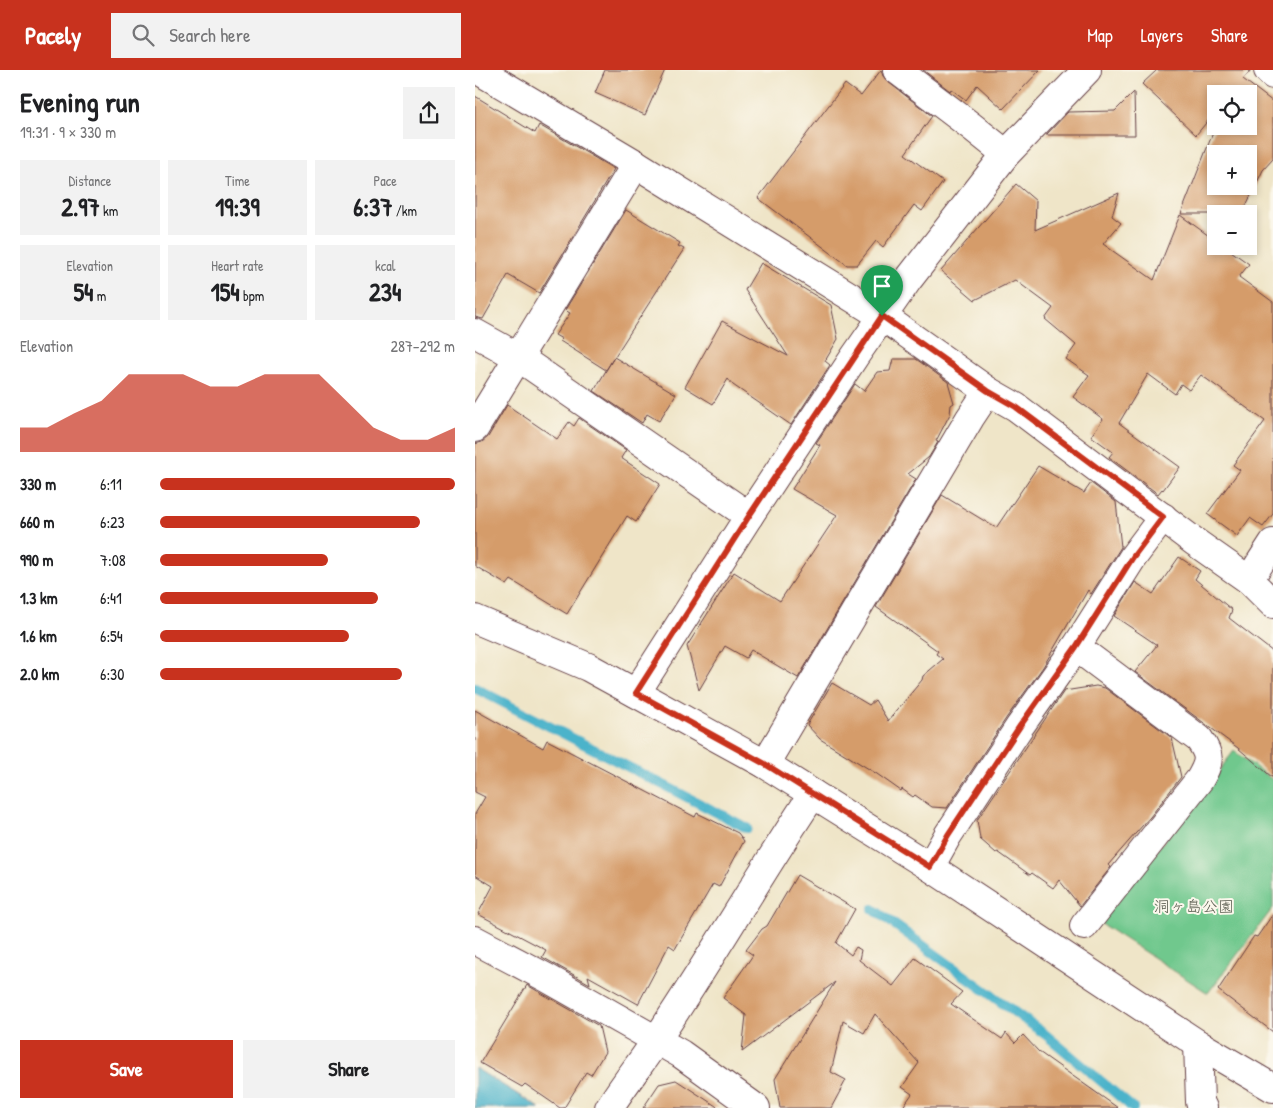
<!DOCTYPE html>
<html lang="en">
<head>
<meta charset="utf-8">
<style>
  :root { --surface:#fff; --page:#f2f2f2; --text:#202124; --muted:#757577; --accent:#c8321e }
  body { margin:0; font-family:"Patrick Hand","Klee One",sans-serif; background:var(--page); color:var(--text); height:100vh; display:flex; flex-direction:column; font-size:19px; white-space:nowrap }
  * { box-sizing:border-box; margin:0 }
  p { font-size:16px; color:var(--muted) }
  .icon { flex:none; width:28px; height:28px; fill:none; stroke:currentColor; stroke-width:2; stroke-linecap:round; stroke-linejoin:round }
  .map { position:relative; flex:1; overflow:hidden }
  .sheet { display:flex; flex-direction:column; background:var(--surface); width:475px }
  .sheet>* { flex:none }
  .tools { position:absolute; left:732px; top:15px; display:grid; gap:10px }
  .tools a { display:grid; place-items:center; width:50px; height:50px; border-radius:0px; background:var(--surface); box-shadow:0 2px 8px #0003; font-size:25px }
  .pin { position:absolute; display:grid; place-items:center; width:42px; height:42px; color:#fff; margin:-51px -21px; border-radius:50% 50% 50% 0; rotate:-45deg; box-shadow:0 0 5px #0007 }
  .pin .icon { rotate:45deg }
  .round { display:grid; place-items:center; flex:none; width:52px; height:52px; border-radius:0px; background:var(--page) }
  .summary { display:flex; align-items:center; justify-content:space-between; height:85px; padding:0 20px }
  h1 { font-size:28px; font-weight:700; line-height:38px }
  .figures { display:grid; grid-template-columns:repeat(3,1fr); gap:8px; height:85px; padding:5px 20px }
  .figures div { display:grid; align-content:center; border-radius:0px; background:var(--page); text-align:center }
  .figures b { font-size:25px; font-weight:700 }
  .figures small { font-size:14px; font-weight:400 }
  .figures p { font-size:14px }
  .chart { height:140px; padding:10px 20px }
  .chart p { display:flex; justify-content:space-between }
  .chart svg { width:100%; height:90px; margin-top:5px; fill:var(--accent); opacity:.7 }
  .button { display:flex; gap:10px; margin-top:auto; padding:10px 20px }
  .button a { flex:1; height:58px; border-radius:0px; background:var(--accent); color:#fff; font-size:20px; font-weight:700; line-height:58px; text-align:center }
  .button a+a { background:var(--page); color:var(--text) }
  ul { padding:0 20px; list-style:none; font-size:16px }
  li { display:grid; grid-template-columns:80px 60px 1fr; align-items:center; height:38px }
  li i { height:12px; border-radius:6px; background:var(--accent) }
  header { display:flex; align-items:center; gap:30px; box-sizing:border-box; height:70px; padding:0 25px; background:var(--accent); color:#fff }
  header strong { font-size:24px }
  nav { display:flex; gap:28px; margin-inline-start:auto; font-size:18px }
  .search { width:350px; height:45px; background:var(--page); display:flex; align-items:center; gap:12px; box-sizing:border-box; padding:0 18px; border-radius:0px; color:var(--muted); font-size:19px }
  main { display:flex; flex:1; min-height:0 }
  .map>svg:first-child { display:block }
  .green { fill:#70c88d; stroke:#5d745c }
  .water { fill:#4cb3ca; stroke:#4b697a }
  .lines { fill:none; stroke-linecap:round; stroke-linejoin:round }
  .stream { stroke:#4cb3ca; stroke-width:10 }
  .building { fill:#d59c6a; fill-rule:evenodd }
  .minor-casing { stroke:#633d43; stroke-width:30 }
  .minor { stroke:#fff; stroke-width:28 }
  .route-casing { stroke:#fff; stroke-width:10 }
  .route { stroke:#c8321e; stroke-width:6 }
  .labels { text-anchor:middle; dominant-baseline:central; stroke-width:4; stroke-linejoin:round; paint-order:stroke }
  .park-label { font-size:16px; fill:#575a4d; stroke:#fbf7ec }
</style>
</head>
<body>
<header>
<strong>Pacely</strong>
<div class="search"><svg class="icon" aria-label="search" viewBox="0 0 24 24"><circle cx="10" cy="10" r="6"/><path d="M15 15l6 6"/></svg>Search here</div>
<nav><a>Map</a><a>Layers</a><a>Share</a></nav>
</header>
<main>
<section class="sheet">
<div class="summary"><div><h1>Evening run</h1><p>19:31 · 9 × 330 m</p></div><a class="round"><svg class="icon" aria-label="share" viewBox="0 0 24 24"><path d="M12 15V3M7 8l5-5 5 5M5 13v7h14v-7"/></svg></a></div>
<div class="figures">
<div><p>Distance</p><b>2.97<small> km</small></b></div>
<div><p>Time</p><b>19:39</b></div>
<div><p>Pace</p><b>6:37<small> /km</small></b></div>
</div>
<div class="figures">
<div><p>Elevation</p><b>54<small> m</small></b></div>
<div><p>Heart rate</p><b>154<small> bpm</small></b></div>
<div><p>kcal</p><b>234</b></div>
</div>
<div class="chart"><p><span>Elevation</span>287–292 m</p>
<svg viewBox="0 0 160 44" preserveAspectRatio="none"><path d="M0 44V32L10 32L20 25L30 19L40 6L50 6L60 6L70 12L80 12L90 6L100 6L110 6L120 19L130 32L140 38L150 38L160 32V44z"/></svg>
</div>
<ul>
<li><b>330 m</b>6:11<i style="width:100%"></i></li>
<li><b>660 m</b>6:23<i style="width:88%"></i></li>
<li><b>990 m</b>7:08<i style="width:57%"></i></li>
<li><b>1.3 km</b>6:41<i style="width:74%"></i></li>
<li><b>1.6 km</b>6:54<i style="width:64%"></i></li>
<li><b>2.0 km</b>6:30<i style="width:82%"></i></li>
</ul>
<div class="button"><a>Save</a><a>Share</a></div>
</section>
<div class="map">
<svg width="798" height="1038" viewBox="0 0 798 1038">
  <rect width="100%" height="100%" fill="#fbf7ec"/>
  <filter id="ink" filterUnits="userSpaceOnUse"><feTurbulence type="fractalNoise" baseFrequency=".02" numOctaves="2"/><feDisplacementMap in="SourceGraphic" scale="10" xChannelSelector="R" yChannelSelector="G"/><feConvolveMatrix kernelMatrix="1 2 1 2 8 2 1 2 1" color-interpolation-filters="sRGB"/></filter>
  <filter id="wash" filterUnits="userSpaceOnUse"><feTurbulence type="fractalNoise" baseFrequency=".0096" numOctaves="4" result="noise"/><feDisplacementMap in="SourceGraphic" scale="20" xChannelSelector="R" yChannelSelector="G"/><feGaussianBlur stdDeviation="1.12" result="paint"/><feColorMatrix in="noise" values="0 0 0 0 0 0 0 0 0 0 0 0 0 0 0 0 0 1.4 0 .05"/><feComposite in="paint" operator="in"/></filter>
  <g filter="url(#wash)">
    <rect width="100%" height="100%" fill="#efe5c8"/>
    <!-- green -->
    <path class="green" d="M759,681L798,710V838L733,923L625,853Z"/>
    <!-- water -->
    <path class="water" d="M0,998L65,1038H0Z"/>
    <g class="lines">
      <!-- stream -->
      <g class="stream">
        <path d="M0,618L272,758"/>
        <path d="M398,839L571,965L658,1038"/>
      </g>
    </g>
    <g id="blocks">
      <!-- building -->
      <g class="building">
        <path d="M130,0H190L170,45L120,23Z"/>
        <path d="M406,0L408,6L413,12L457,46L430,84L468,112L447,141L439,135L408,177L401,171L382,195H372L283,128L370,14L386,26Z"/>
        <path d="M448,0H565L528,39L502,15L491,30L476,19L475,21Z"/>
        <path d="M682,0H776L768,9L798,32V89L788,100L767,144H706L741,55V56H774V24H741V41L721,65L667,14ZM741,84H774V116H741Z"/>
        <path d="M659,22L660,65H571L593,42L640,41Z"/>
        <path d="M0,26L60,63L64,55L139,99L64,223L33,205L8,249L0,247Z"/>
        <path d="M541,114L561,131L560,160L644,123L637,146L646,153L628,174L679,210L705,145L741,171V176H749L774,194L764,207L798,232V444L788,457L775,448L762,466L732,444L765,400L758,395L790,351L726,305L714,320L706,314L700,324L673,304L644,353L705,397L688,420L687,419L683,424L634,387L638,382L616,366L628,349L598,327L614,305L591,289L601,275L570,249L578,238L540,210L500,230L466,201Z"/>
        <path d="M151,140L205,173L203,176L209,179L131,300L85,271L87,269L80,265L95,243L90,240Z"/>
        <path d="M286,193L356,235L363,269L350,291L355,295L316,355L258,315L253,309L238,334L210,317L247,251L313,286L270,220Z"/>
        <path d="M139,287L201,324L184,351L172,344L167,353L119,321Z"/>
        <path d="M418,289H441L473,312L479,333L476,335L475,344L461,371L463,372L454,387L433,404L441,409L323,608L276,580L271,588L250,576L224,620L212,576L259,502L305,531L362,445L317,419L345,375L341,373L380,314L389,321L402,302L415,301Z"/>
        <path d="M32,335L82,369L94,352L99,356L104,348L151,380L146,388L185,414L161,452L152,446L92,544L36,510L32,515L0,496V374L7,372L13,367Z"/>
        <path d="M563,396L609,423L616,413L641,432L646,477L616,524L613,520L568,597L532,647L472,738L457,737L440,725L438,727L427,719L426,721L402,704L345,669L332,655L357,613L394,635L400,630L413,651L447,610L448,606L468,589L461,584L463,581L401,537L467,425L521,458Z"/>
        <path d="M704,487L725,501L720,509L757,540L754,548L798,582V708L763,678L660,602L682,575L639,546L660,512L678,524Z"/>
        <path d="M621,616L630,618L697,668L706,707L675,747L633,795L636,797L605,836L584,810L578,818L557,803L555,805L523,782L521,783L505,769L502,750L589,621Z"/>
        <path d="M0,640L68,678L72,670L220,747L222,743L263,763L269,771L244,817L238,814L200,879L194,875L163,934L113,906L115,914L67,887L71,880L3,844L18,816L0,805V744L10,727L0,722Z"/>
        <path d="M322,805L380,839L361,873L376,885L381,877L386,880L384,890L418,916L440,888L487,922L476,934L527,969L531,963L540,973L548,965L564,982L643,1038H427L437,1024L427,1017L444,993L400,944L389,963L368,951L356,1002L371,1010L356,1038H305L300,1009L360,912L267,982L271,945L248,928L278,885L271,880L287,859L292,856Z"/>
        <path d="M798,844V962L743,920L779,866L782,867Z"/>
        <path d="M52,915L124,956L130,982L116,1005L111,1002L89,1038H85L50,1014L47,1017L5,993Z"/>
        <path d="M201,1010L244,1038H168L184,1014Z"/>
      </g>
    </g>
  </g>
  <g filter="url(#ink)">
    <use href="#blocks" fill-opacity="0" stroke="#633d43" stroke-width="1"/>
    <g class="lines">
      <defs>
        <g id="minor">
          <path d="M3,0L161,94L407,246L513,321L541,337L720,472L774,510L798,534"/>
          <path d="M422,0L496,56L531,84"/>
          <path d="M793,0L798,5"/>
          <path d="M0,263L43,287L274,446"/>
          <path d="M0,358L161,94"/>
          <path d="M774,510L798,473"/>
          <path d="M0,549L113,597L290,694L455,797L723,974L798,1018"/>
          <path d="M601,577L724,669C736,686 735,691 725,709L609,856"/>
          <path d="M161,623L274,446L380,286L433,210L531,84L612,0"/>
          <path d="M290,694L495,348L513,321"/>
          <path d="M455,797L473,765L545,656L601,577L658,487L688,447"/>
          <path d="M0,870L72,908L206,984L281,1038"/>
          <path d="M723,974L725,1032L728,1038"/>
          <path d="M134,1038C149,1014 167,992 182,969C236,889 284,805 338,724"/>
        </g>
      </defs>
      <!-- minor casing -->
      <use href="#minor" class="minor-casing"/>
      <!-- minor -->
      <use href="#minor" class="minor"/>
    </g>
  </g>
  <g class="lines" filter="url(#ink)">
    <defs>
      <path id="route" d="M407,246L513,321L541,337L688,447L658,487L601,577L545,656L473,765L455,797L290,694L161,623L274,446Z"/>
    </defs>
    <!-- route casing -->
    <use href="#route" class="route-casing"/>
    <!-- route -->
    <use href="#route" class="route"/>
  </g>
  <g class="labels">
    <!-- park labels -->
    <g class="park-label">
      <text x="719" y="836">洞ヶ島公園</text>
    </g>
  </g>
</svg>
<div class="tools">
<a><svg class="icon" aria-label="locate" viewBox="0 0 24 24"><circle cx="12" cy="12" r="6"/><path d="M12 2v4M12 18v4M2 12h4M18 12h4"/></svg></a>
<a>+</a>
<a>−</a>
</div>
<div class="pin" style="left:407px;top:246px;background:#1e9e55"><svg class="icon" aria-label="arrive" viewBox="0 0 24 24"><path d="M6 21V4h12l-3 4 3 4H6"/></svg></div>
</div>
</main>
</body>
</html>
